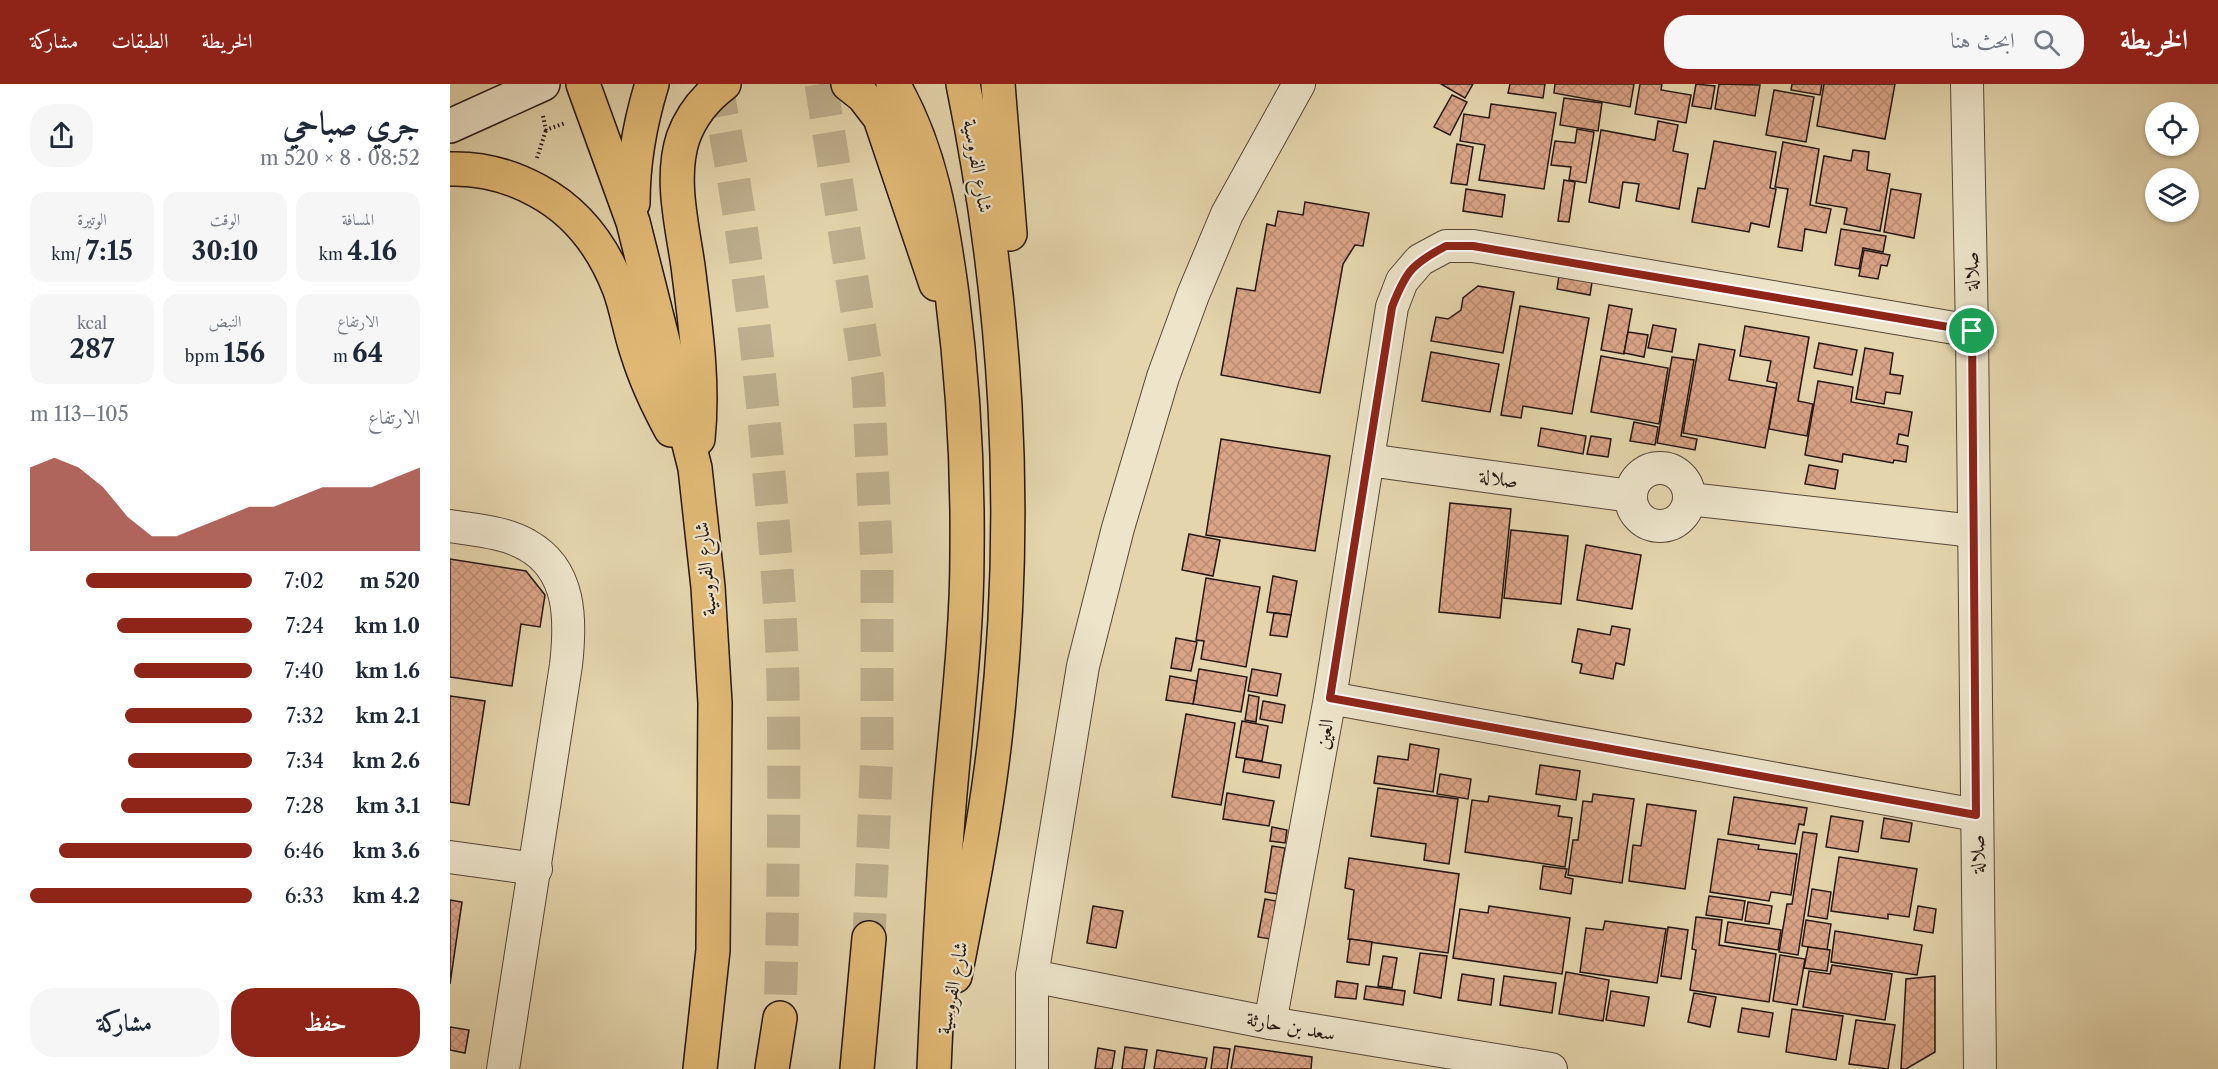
<!DOCTYPE html>
<html lang="ar">
<head>
<meta charset="utf-8">
<style>
  :root { --surface:#fff; --page:#f6f6f7; --text:#1f2937; --muted:#747a83; --accent:#8f2418 }
  body { margin:0; font-family:"Libre Caslon Text",Amiri,serif; background:var(--page); color:var(--text); direction:rtl; height:100vh; display:flex; flex-direction:column; font-size:22px; white-space:nowrap }
  * { box-sizing:border-box; margin:0 }
  p { font-size:20px; color:var(--muted) }
  .icon { flex:none; width:33px; height:33px; fill:none; stroke:currentColor; stroke-width:2; stroke-linecap:round; stroke-linejoin:round }
  .map { position:relative; flex:1; overflow:hidden; direction:ltr }
  .sheet { display:flex; flex-direction:column; background:var(--surface); width:450px }
  .sheet>* { flex:none }
  .buttons { position:absolute; left:1695px; top:18px; display:grid; gap:12px }
  .buttons a { display:grid; place-items:center; width:54px; height:54px; border-radius:50%; background:var(--surface); box-shadow:0 2px 4px #0004; font-size:30px }
  .pin { position:absolute; display:grid; place-items:center; width:51px; height:51px; color:#fff; margin:-26px; border:3px solid #fff; border-radius:50%; box-shadow:0 2px 6px #0007 }
  .round { display:grid; place-items:center; flex:none; width:63px; height:63px; border-radius:24px; background:var(--page) }
  .summary { display:flex; align-items:center; justify-content:space-between; height:102px; padding:0 30px }
  h1 { font-size:33px; font-weight:700; line-height:45px }
  .stats { display:grid; grid-template-columns:repeat(3,1fr); gap:9px; height:102px; padding:6px 30px }
  .stats div { display:grid; align-content:center; border-radius:15px; background:var(--page); text-align:center }
  .stats b { font-size:26px; font-weight:700 }
  .stats small { font-size:16px; font-weight:400 }
  .stats p { font-size:16px }
  .chart { height:168px; padding:12px 30px }
  .chart p { display:flex; justify-content:space-between }
  .chart svg { width:100%; height:108px; margin-top:6px; fill:var(--accent); opacity:.7 }
  .action { display:flex; gap:12px; margin-top:auto; padding:12px 30px }
  .action a { flex:1; height:69px; border-radius:24px; background:var(--accent); color:#fff; font-size:24px; font-weight:700; line-height:69px; text-align:center }
  .action a+a { background:var(--page); color:var(--text) }
  ul { padding:0 30px; list-style:none; font-size:20px }
  li { display:grid; grid-template-columns:96px 72px 1fr; align-items:center; height:45px }
  li i { height:15px; border-radius:8px; background:var(--accent) }
  header { display:flex; align-items:center; gap:36px; box-sizing:border-box; height:84px; padding:0 30px; background:var(--accent); color:#fff }
  header strong { font-size:28px }
  nav { display:flex; gap:33px; margin-inline-start:auto; font-size:21px }
  .search { width:420px; height:54px; background:var(--page); display:flex; align-items:center; gap:15px; box-sizing:border-box; padding:0 21px; border-radius:24px; color:var(--muted); font-size:22px }
  main { display:flex; flex:1; min-height:0 }
  .map>svg:first-child { display:block }
  .building { fill:url(#building-cross-hatch); stroke:#251611; stroke-width:1.5 }
  .lines { fill:none; stroke-linecap:round; stroke-linejoin:round }
  .highway-tunnel { stroke:#beaf8e; stroke-width:33; stroke-dasharray:33 16; stroke-linecap:butt }
  .street-casing { stroke:#554638; stroke-width:34 }
  .secondary-casing { stroke:#251611; stroke-width:36 }
  .primary-casing { stroke:#251611; stroke-width:36 }
  .highway-casing { stroke:#251611; stroke-width:36 }
  .path { stroke:#251611; stroke-width:4; stroke-dasharray:1.5 3; stroke-linecap:butt }
  .street { stroke:#ede4ca; stroke-width:32 }
  .secondary { stroke:#ede4ca; stroke-width:33 }
  .primary { stroke:#e2ba76; stroke-width:33 }
  .highway { stroke:#e2ba76; stroke-width:33 }
  .route-casing { stroke:#fff; stroke-width:12 }
  .route { stroke:#8f2418; stroke-width:8 }
  .labels { text-anchor:middle; dominant-baseline:central; stroke-width:4.5; stroke-linejoin:round; paint-order:stroke }
  .street-label { font-size:20px; fill:#251611; stroke:#ede4ca }
</style>
</head>
<body>
<header>
<strong>الخريطة</strong>
<div class="search"><svg class="icon" aria-label="search" viewBox="0 0 24 24"><circle cx="10" cy="10" r="6"/><path d="M15 15l6 6"/></svg>ابحث هنا</div>
<nav><a>الخريطة</a><a>الطبقات</a><a>مشاركة</a></nav>
</header>
<main>
<div class="map">
<svg width="1768" height="985" viewBox="0 0 1768 985">
  <defs>
    <pattern id="building-cross-hatch" width="8" height="8" patternUnits="userSpaceOnUse" patternTransform="scale(1.5)"><rect width="8" height="8" fill="#daa487"/><path d="M0 0l8 8M0 8l8-8" fill="none" stroke="#bb8c74"/></pattern>
  </defs>
  <rect width="100%" height="100%" fill="#e4d5ad"/>
  <filter id="stains"><feTurbulence type="fractalNoise" baseFrequency=".00333" numOctaves="4"/><feColorMatrix values="0 0 0 0 .2 0 0 0 0 .09 0 0 0 0 .02 0 0 0 .5 -.17"/></filter>
  <radialGradient id="worn" r=".72"><stop offset=".6" stop-color="#630" stop-opacity="0"/><stop offset="1" stop-color="#630" stop-opacity=".3"/></radialGradient>
  <!-- building -->
  <g class="building">
    <path d="M991,0H1023L1015,14Z"/>
    <path d="M1060,0H1095L1093,14L1058,9Z"/>
    <path d="M1105,0H1184L1180,23L1104,9Z"/>
    <path d="M1190,0H1212L1211,6L1241,11L1236,39L1185,30Z"/>
    <path d="M1246,0L1265,2L1261,25L1242,22Z"/>
    <path d="M1269,0L1310,1L1305,32L1265,25Z"/>
    <path d="M1342,0H1372L1370,11L1341,6Z"/>
    <path d="M1374,0H1445L1435,55L1367,42Z"/>
    <path d="M1324,6L1364,13L1356,58L1316,51Z"/>
    <path d="M1002,11L1017,18L1000,51L984,43Z"/>
    <path d="M1114,14L1152,19L1148,47L1110,41Z"/>
    <path d="M1041,20L1106,29L1094,105L1029,96L1035,61L1010,57L1014,30L1039,34Z"/>
    <path d="M1208,37L1228,41L1223,67L1238,70L1229,125L1186,117L1189,100L1173,98L1169,124L1139,118L1151,46L1205,56Z"/>
    <path d="M1127,45L1144,48L1136,99L1119,96L1121,83L1101,81L1105,57L1125,59Z"/>
    <path d="M1264,57L1326,68L1320,104L1326,105L1319,143L1301,139L1299,148L1242,138L1248,104L1255,105Z"/>
    <path d="M1333,58L1369,65L1360,121L1381,125L1376,149L1355,145L1352,167L1328,163L1338,105L1325,103Z"/>
    <path d="M1007,60L1023,63L1017,101L1001,99Z"/>
    <path d="M1403,66L1419,68L1417,86L1440,90L1430,147L1394,140L1397,124L1366,119L1374,72L1401,77Z"/>
    <path d="M1114,96L1125,98L1119,138L1108,137Z"/>
    <path d="M1016,105L1055,111L1052,133L1013,127Z"/>
    <path d="M1441,105L1471,110L1464,154L1434,148Z"/>
    <path d="M855,118L919,129L913,162L905,161L893,180L870,309L771,291L787,204L805,207L817,140L825,142L828,127L853,131Z"/>
    <path d="M1391,145L1436,152L1433,168L1413,164L1409,185L1385,181Z"/>
    <path d="M1414,166L1440,171L1437,182L1431,181L1428,195L1409,192Z"/>
    <path d="M1109,192L1142,198L1140,211L1107,205Z"/>
    <path d="M1028,202L1064,208L1053,269L981,257L986,233L998,235L1011,226L1013,214Z"/>
    <path d="M1159,221L1182,225L1174,270L1151,266Z"/>
    <path d="M1070,222L1139,234L1122,330L1073,322L1071,334L1051,331Z"/>
    <path d="M1203,241L1226,245L1222,268L1198,264Z"/>
    <path d="M1295,242L1359,253L1348,317L1363,320L1357,352L1319,345L1327,299L1317,297L1321,277L1290,272Z"/>
    <path d="M1178,248L1198,251L1194,273L1174,269Z"/>
    <path d="M1369,259L1407,266L1402,291L1364,284Z"/>
    <path d="M1249,260L1285,266L1279,296L1326,304L1315,364L1233,349Z"/>
    <path d="M1415,264L1443,269L1440,290L1453,292L1450,310L1436,308L1434,320L1406,315Z"/>
    <path d="M981,268L1049,280L1040,328L972,317Z"/>
    <path d="M1151,272L1218,284L1209,340L1141,328Z"/>
    <path d="M1222,273L1244,276L1231,352L1247,355L1245,366L1207,359Z"/>
    <path d="M1368,297L1403,303L1401,318L1462,328L1458,352L1449,350L1447,360L1458,362L1456,378L1444,376L1443,379L1393,370L1392,378L1355,371Z"/>
    <path d="M1184,338L1208,343L1205,361L1180,357Z"/>
    <path d="M1091,344L1136,352L1133,370L1088,362Z"/>
    <path d="M1141,352L1161,355L1158,373L1137,370Z"/>
    <path d="M771,355L880,372L865,467L756,451Z"/>
    <path d="M1359,381L1388,386L1385,405L1355,400Z"/>
    <path d="M1000,419L1061,425L1050,534L989,528Z"/>
    <path d="M1061,446L1118,452L1111,520L1054,514Z"/>
    <path d="M739,450L770,456L763,492L732,486Z"/>
    <path d="M1136,461L1191,471L1182,525L1127,516Z"/>
    <path d="M0,475L76,487L95,511L90,543L71,540L62,602L0,593Z"/>
    <path d="M823,492L847,497L841,531L817,528Z"/>
    <path d="M756,494L810,503L796,583L751,575L754,557L746,556Z"/>
    <path d="M824,529L841,531L837,553L820,551Z"/>
    <path d="M1162,542L1180,545L1174,581L1166,579L1163,595L1130,589L1132,580L1122,578L1128,545L1160,551Z"/>
    <path d="M726,554L747,558L741,587L721,584Z"/>
    <path d="M749,585L797,593L791,628L743,620Z"/>
    <path d="M802,585L831,590L827,612L798,607Z"/>
    <path d="M720,592L747,597L743,620L716,616Z"/>
    <path d="M799,611L809,613L806,638L795,636Z"/>
    <path d="M0,612L35,617L19,721L0,718Z"/>
    <path d="M813,617L835,621L832,639L810,635Z"/>
    <path d="M736,630L785,639L771,721L722,713Z"/>
    <path d="M792,637L818,642L812,677L786,673Z"/>
    <path d="M960,660L989,665L983,708L924,699L928,672L958,676Z"/>
    <path d="M795,675L831,681L829,694L793,688Z"/>
    <path d="M1090,681L1130,687L1126,716L1086,710Z"/>
    <path d="M990,690L1021,695L1018,715L987,710Z"/>
    <path d="M928,704L1008,715L999,780L974,776L976,760L921,752Z"/>
    <path d="M777,709L824,717L819,742L773,735Z"/>
    <path d="M1143,710L1184,715L1172,799L1118,791L1123,756H1128L1133,717L1142,718Z"/>
    <path d="M1039,712L1110,722L1108,732L1122,734L1115,783L1015,768L1022,716L1038,718Z"/>
    <path d="M1284,713L1357,724L1354,741L1349,740L1345,760L1278,750Z"/>
    <path d="M1197,720L1246,727L1235,805L1179,797L1183,761L1191,762Z"/>
    <path d="M1381,732L1413,737L1408,768L1376,763Z"/>
    <path d="M1434,734L1462,739L1459,758L1431,754Z"/>
    <path d="M822,743L837,746L835,759L820,757Z"/>
    <path d="M1353,748L1367,750L1348,871L1329,868L1337,820H1342Z"/>
    <path d="M1268,755L1309,761L1308,765L1347,770L1341,811L1321,808L1319,817L1260,808Z"/>
    <path d="M822,762L835,764L827,810L815,808Z"/>
    <path d="M1389,773L1467,785L1459,833L1438,830V835L1381,827Z"/>
    <path d="M899,774L1009,790L998,869L898,855L904,806L895,804Z"/>
    <path d="M1093,782L1117,785L1115,793L1123,795L1121,810L1090,805Z"/>
    <path d="M1362,805L1381,808L1377,835L1358,832Z"/>
    <path d="M1259,812L1295,817L1292,836L1256,831Z"/>
    <path d="M815,815L826,817L820,855L808,853Z"/>
    <path d="M0,816L12,818L0,900Z"/>
    <path d="M1298,818L1322,822L1319,840L1295,837Z"/>
    <path d="M643,822L673,827L666,864L637,859Z"/>
    <path d="M1039,822L1120,834L1112,890L1003,874L1010,825L1038,829Z"/>
    <path d="M1468,822L1486,825L1483,849L1464,846Z"/>
    <path d="M1246,833L1272,836L1269,861L1326,870L1319,918L1240,906L1246,866L1242,865Z"/>
    <path d="M1356,836L1381,840L1377,866L1352,862Z"/>
    <path d="M1155,837L1216,845L1207,899L1130,888L1136,844L1153,846Z"/>
    <path d="M1278,838L1331,846L1328,866L1275,858Z"/>
    <path d="M1218,843L1238,846L1231,895L1211,892Z"/>
    <path d="M1385,847L1472,861L1467,891L1381,878Z"/>
    <path d="M900,855L922,858L919,881L897,878Z"/>
    <path d="M1358,863L1380,866L1377,887L1354,884Z"/>
    <path d="M970,869L997,872L991,914L964,909Z"/>
    <path d="M1330,871L1355,875L1347,921L1323,917Z"/>
    <path d="M933,872L947,874L942,904L928,902Z"/>
    <path d="M1382,881L1442,890L1435,936L1353,923L1359,887L1380,890Z"/>
    <path d="M1116,888L1159,896L1153,937L1109,930Z"/>
    <path d="M1012,890L1044,895L1041,921L1008,916Z"/>
    <path d="M1054,892L1106,899L1102,929L1050,921Z"/>
    <path d="M1485,892V968L1456,985H1451L1456,895Z"/>
    <path d="M887,897L908,900L906,915L885,913Z"/>
    <path d="M916,902L955,907L953,921L914,915Z"/>
    <path d="M1161,907L1199,913L1194,942L1156,936Z"/>
    <path d="M1244,909L1266,913L1260,943L1238,938Z"/>
    <path d="M1292,924L1323,929L1319,953L1288,948Z"/>
    <path d="M1342,925L1393,932L1386,976L1336,968Z"/>
    <path d="M1406,936L1445,941L1438,985L1399,980Z"/>
    <path d="M0,943L19,946L15,969L0,966Z"/>
    <path d="M785,962L862,973L861,985H781Z"/>
    <path d="M675,963L697,966L694,985H672Z"/>
    <path d="M764,963L780,965L777,985H761Z"/>
    <path d="M648,964L665,967L662,985H645Z"/>
    <path d="M707,966L757,974L755,985H704Z"/>
  </g>
  <g class="lines">
    <!-- highway-tunnel -->
    <g class="highway-tunnel">
      <path d="M266,0C291,122 306,245 317,369C324,445 331,523 333,599C335,711 333,822 330,934"/>
      <path d="M371,0L418,296L427,481V668L419,854"/>
    </g>
    <defs>
      <g id="street">
        <path d="M1517,0L1522,247L1530,985"/>
        <path d="M918,376L1181,412"/>
        <circle cx="1210" cy="413" r="29"/>
        <path d="M1239,415L1524,447"/>
        <path d="M0,442C25,446 55,448 77,461C122,486 121,537 116,581L53,985"/>
        <path d="M880,614L1526,731"/>
        <path d="M0,773L86,785"/>
        <path d="M582,892L820,939L1101,985"/>
        <path d="M820,939L880,614L942,223L952,197L970,176L996,162H1023L1522,247"/>
        <path d="M582,985V892L633,582L668,444L713,293L743,211L777,130L849,0"/>
      </g>
      <path id="secondary" d="M0,42L93,0"/>
      <g id="primary">
        <path d="M133,0L183,138L245,384L258,503L265,619L263,866L250,985"/>
        <path d="M398,0L413,12L430,34L486,200"/>
        <path d="M443,0C481,66 492,136 502,210C513,297 518,383 517,470C517,550 507,630 500,710C492,801 488,893 484,985"/>
        <path d="M548,0L560,150"/>
        <path d="M0,85C31,84 61,92 88,107C127,128 153,163 169,204C177,225 180,249 188,271C196,297 208,322 221,346"/>
        <path d="M183,119C183,78 190,39 202,0"/>
        <path d="M248,355C254,297 245,239 238,182C232,141 220,94 233,54C241,32 255,14 274,0"/>
        <path d="M505,892C521,810 537,729 546,646C570,427 557,216 513,0"/>
      </g>
      <g id="highway">
        <path d="M322,985L330,934"/>
        <path d="M407,985L419,854"/>
      </g>
    </defs>
    <!-- street casing -->
    <use href="#street" class="street-casing"/>
    <!-- secondary casing -->
    <use href="#secondary" class="secondary-casing"/>
    <!-- primary casing -->
    <use href="#primary" class="primary-casing"/>
    <!-- highway casing -->
    <use href="#highway" class="highway-casing"/>
    <!-- path -->
    <g class="path">
      <path d="M93,32L96,46L115,39"/>
      <path d="M87,74L96,46"/>
    </g>
    <!-- street -->
    <use href="#street" class="street"/>
    <!-- secondary -->
    <use href="#secondary" class="secondary"/>
    <!-- primary -->
    <use href="#primary" class="primary"/>
    <!-- highway -->
    <use href="#highway" class="highway"/>
  </g>
  <g class="lines">
    <defs>
      <path id="route" d="M996,162H1023L1522,247L1526,731L880,614L942,223C956,187 962,180 996,162Z"/>
    </defs>
    <!-- route casing -->
    <use href="#route" class="route-casing"/>
    <!-- route -->
    <use href="#route" class="route"/>
  </g>
  <g class="labels">
    <!-- street labels -->
    <g class="street-label">
      <text transform="translate(528 82) rotate(80)">شارع الفروسية</text>
      <text transform="translate(1521 187) rotate(-91)">صلالة</text>
      <text transform="translate(1049 394) rotate(8)">صلالة</text>
      <text transform="translate(255 485) rotate(-95)">شارع الفروسية</text>
      <text transform="translate(874 650) rotate(-80)">العين</text>
      <text transform="translate(1527 770) rotate(-91)">صلالة</text>
      <text transform="translate(502 904) rotate(-79)">شارع الفروسية</text>
      <text transform="translate(841 942) rotate(10)">سعد بن حارثة</text>
    </g>
  </g>
  <rect width="100%" height="100%" filter="url(#stains)"/>
  <rect width="100%" height="100%" fill="url(#worn)"/>
</svg>
<div class="buttons">
<a><svg class="icon" aria-label="locate" viewBox="0 0 24 24"><circle cx="12" cy="12" r="6"/><path d="M12 2v4M12 18v4M2 12h4M18 12h4"/></svg></a>
<a><svg class="icon" aria-label="layers" viewBox="0 0 24 24"><path d="M12 4l9 5-9 5-9-5zM3 14l9 5 9-5"/></svg></a>
</div>
<div class="pin" style="left:1522px;top:247px;background:#1e9e55"><svg class="icon" aria-label="arrive" viewBox="0 0 24 24"><path d="M6 21V4h12l-3 4 3 4H6"/></svg></div>
</div>
<section class="sheet">
<div class="summary"><div><h1>جري صباحي</h1><p>08:52 · 8 × 520 m</p></div><a class="round"><svg class="icon" aria-label="share" viewBox="0 0 24 24"><path d="M12 15V3M7 8l5-5 5 5M5 13v7h14v-7"/></svg></a></div>
<div class="stats">
<div><p>المسافة</p><b>4.16<small> km</small></b></div>
<div><p>الوقت</p><b>30:10</b></div>
<div><p>الوتيرة</p><b>7:15<small> /km</small></b></div>
</div>
<div class="stats">
<div><p>الارتفاع</p><b>64<small> m</small></b></div>
<div><p>النبض</p><b>156<small> bpm</small></b></div>
<div><p>kcal</p><b>287</b></div>
</div>
<div class="chart"><p><span>الارتفاع</span>105–113 m</p>
<svg viewBox="0 0 160 44" preserveAspectRatio="none"><path d="M0 44V10L10 6L20 10L30 18L40 30L50 38L60 38L70 34L80 30L90 26L100 26L110 22L120 18L130 18L140 18L150 14L160 10V44z"/></svg>
</div>
<ul>
<li><b>520 m</b>7:02<i style="width:75%"></i></li>
<li><b>1.0 km</b>7:24<i style="width:61%"></i></li>
<li><b>1.6 km</b>7:40<i style="width:53%"></i></li>
<li><b>2.1 km</b>7:32<i style="width:57%"></i></li>
<li><b>2.6 km</b>7:34<i style="width:56%"></i></li>
<li><b>3.1 km</b>7:28<i style="width:59%"></i></li>
<li><b>3.6 km</b>6:46<i style="width:87%"></i></li>
<li><b>4.2 km</b>6:33<i style="width:100%"></i></li>
</ul>
<div class="action"><a>حفظ</a><a>مشاركة</a></div>
</section>
</main>
</body>
</html>
